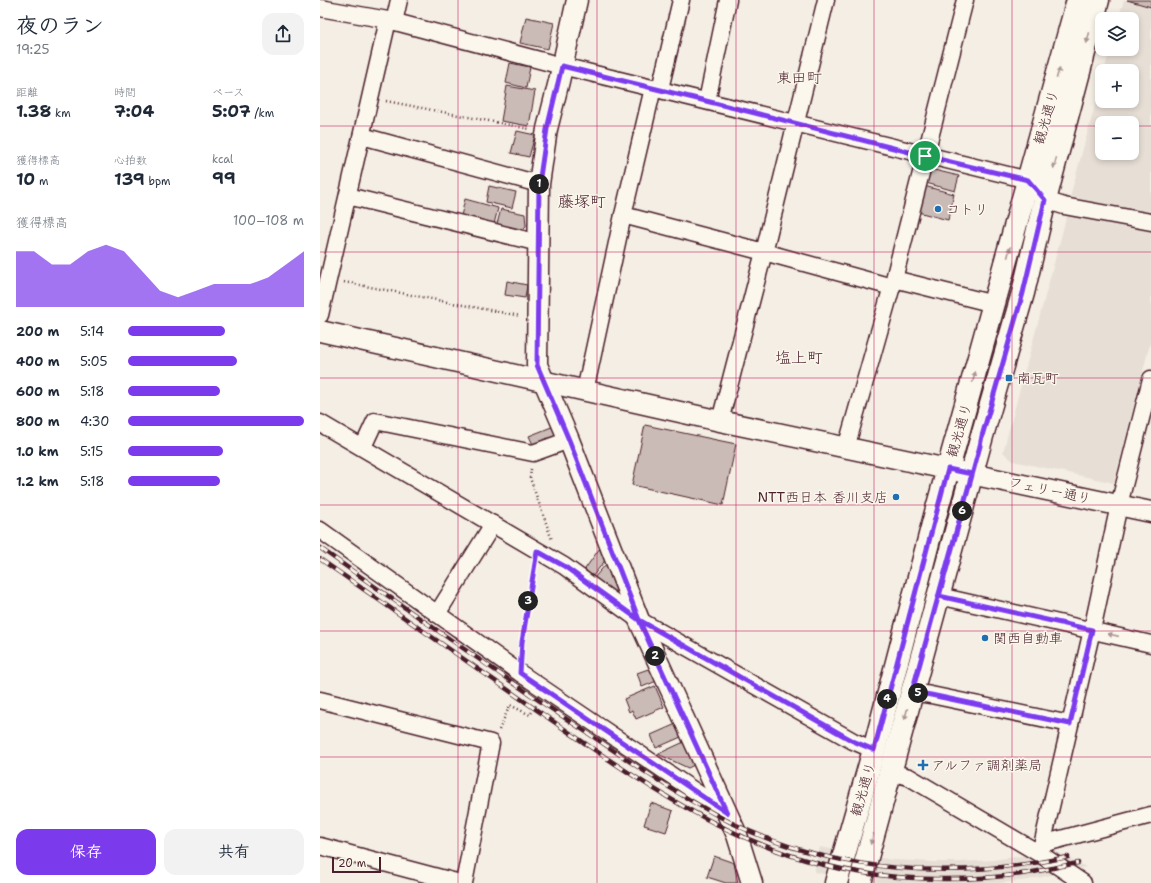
<!DOCTYPE html>
<html lang="ja">
<head>
<meta charset="utf-8">
<style>
  :root { --surface:#fff; --page:#f2f2f3; --text:#1f2937; --muted:#747a83; --accent:#7c3aed }
  body { margin:0; font-family:"Shantell Sans","Klee One",sans-serif; background:var(--page); color:var(--text); height:100vh; display:flex; flex-direction:column; font-size:15px; white-space:nowrap }
  * { box-sizing:border-box; margin:0 }
  p { font-size:13px; color:var(--muted) }
  .icon { flex:none; width:22px; height:22px; fill:none; stroke:currentColor; stroke-width:2; stroke-linecap:round; stroke-linejoin:round }
  .map { position:relative; flex:1; overflow:hidden }
  .drawer { display:flex; flex-direction:column; background:var(--surface); width:320px }
  .drawer>* { flex:none }
  .controls { position:absolute; left:775px; top:12px; display:grid; gap:8px }
  .controls a { display:grid; place-items:center; width:44px; height:44px; border-radius:8px; background:var(--surface); box-shadow:0 2px 6px #0003; font-size:20px }
  .scale { position:absolute; left:12px; bottom:10px; width:49px; box-sizing:border-box; padding-left:4px; border:2px solid #4a1f2b; border-top:0; font-size:11px; line-height:14px; white-space:nowrap; color:#4a1f2b; -webkit-text-stroke:3px #fbf7ec; paint-order:stroke }
  .pin { position:absolute; display:grid; place-items:center; width:34px; height:34px; color:#fff; margin:-17px; border:2px solid #fff; border-radius:50%; box-shadow:0 1px 4px #0007 }
  .km { position:absolute; width:20px; height:20px; margin:-10px; border-radius:50%; background:#222; color:#fff; font-size:11px; line-height:20px; text-align:center }
  .round { display:grid; place-items:center; flex:none; width:42px; height:42px; border-radius:12px; background:var(--page) }
  .overview { display:flex; align-items:center; justify-content:space-between; height:68px; padding:0 16px }
  h1 { font-size:22px; font-weight:700; line-height:30px }
  .metrics { display:grid; grid-template-columns:repeat(3,1fr); gap:6px; height:68px; padding:4px 16px }
  .metrics div { display:grid; align-content:center }
  .metrics b { font-size:17px; font-weight:700 }
  .metrics small { font-size:11px; font-weight:400 }
  .metrics p { font-size:11px }
  .chart { height:112px; padding:8px 16px }
  .chart p { display:flex; justify-content:space-between }
  .chart svg { width:100%; height:72px; margin-top:4px; fill:var(--accent); opacity:.7 }
  .button { display:flex; gap:8px; margin-top:auto; padding:8px 16px }
  .button a { flex:1; height:46px; border-radius:12px; background:var(--accent); color:#fff; font-size:16px; font-weight:700; line-height:46px; text-align:center }
  .button a+a { background:var(--page); color:var(--text) }
  ul { padding:0 16px; list-style:none; font-size:13px }
  li { display:grid; grid-template-columns:64px 48px 1fr; align-items:center; height:30px }
  li i { height:10px; border-radius:5px; background:var(--accent) }
  main { display:flex; flex:1; min-height:0 }
  .map>svg:first-child { display:block }
  .built { fill:#e7dfd6; fill-rule:evenodd }
  .building { fill:#cabbb6; stroke:#4a1f2b }
  .lines { fill:none; stroke-linecap:round; stroke-linejoin:round }
  .minor-casing { stroke:#4a1f2b; stroke-width:19 }
  .tertiary-casing { stroke:#4a1f2b; stroke-width:23 }
  .primary-casing { stroke:#4a1f2b; stroke-width:25 }
  .path { stroke:#4a1f2b; stroke-width:2.5; stroke-dasharray:1 3; stroke-linecap:butt }
  .minor { stroke:#fbf7ec; stroke-width:16 }
  .tertiary { stroke:#fbf7ec; stroke-width:20 }
  .primary { stroke:#fbf7ec; stroke-width:22 }
  .rail-casing { stroke:#4a1f2b; stroke-width:4.5 }
  .rail { stroke:#fbf7ec; stroke-width:3; stroke-dasharray:9; stroke-linecap:butt }
  .oneway { fill:#ab9695 }
  .route-casing { stroke:#fff; stroke-width:8 }
  .route { stroke:#7c3aed; stroke-width:5 }
  .grid { fill:none; stroke:#c2185b; stroke-width:1; stroke-opacity:0.55 }
  .poi-dot { fill:#1f6fb2; stroke:#fbf7ec; stroke-width:1.5 }
  .labels { text-anchor:middle; dominant-baseline:central; stroke-width:3; stroke-linejoin:round; paint-order:stroke }
  .street-label { font-size:14px; fill:#4a1f2b; stroke:#fbf7ec }
  .poi-label { font-size:14px; fill:#4a1f2b; stroke:#fbf7ec; text-anchor:start }
  .neighbourhood-label { font-size:15px; fill:#4a1f2b; stroke:#fbf7ec }
  .quarter-label { font-size:16px; fill:#4a1f2b; stroke:#fbf7ec }
</style>
</head>
<body>
<main>
<section class="drawer">
<div class="overview"><div><h1>夜のラン</h1><p>19:25</p></div><a class="round"><svg class="icon" aria-label="share" viewBox="0 0 24 24"><path d="M12 15V3M7 8l5-5 5 5M5 13v7h14v-7"/></svg></a></div>
<div class="metrics">
<div><p>距離</p><b>1.38<small> km</small></b></div>
<div><p>時間</p><b>7:04</b></div>
<div><p>ペース</p><b>5:07<small> /km</small></b></div>
</div>
<div class="metrics">
<div><p>獲得標高</p><b>10<small> m</small></b></div>
<div><p>心拍数</p><b>139<small> bpm</small></b></div>
<div><p>kcal</p><b>99</b></div>
</div>
<div class="chart"><p><span>獲得標高</span>100–108 m</p>
<svg viewBox="0 0 160 44" preserveAspectRatio="none"><path d="M0 44V10L10 10L20 18L30 18L40 10L50 6L60 10L70 22L80 34L90 38L100 34L110 30L120 30L130 30L140 26L150 18L160 10V44z"/></svg>
</div>
<ul>
<li><b>200 m</b>5:14<i style="width:55%"></i></li>
<li><b>400 m</b>5:05<i style="width:62%"></i></li>
<li><b>600 m</b>5:18<i style="width:52%"></i></li>
<li><b>800 m</b>4:30<i style="width:100%"></i></li>
<li><b>1.0 km</b>5:15<i style="width:54%"></i></li>
<li><b>1.2 km</b>5:18<i style="width:52%"></i></li>
</ul>
<div class="button"><a>保存</a><a>共有</a></div>
</section>
<div class="map">
<svg width="831" height="883" viewBox="0 0 831 883">
  <rect width="100%" height="100%" fill="#f4eee4"/>
  <filter id="ink" filterUnits="userSpaceOnUse"><feTurbulence type="fractalNoise" baseFrequency=".025" numOctaves="2"/><feDisplacementMap in="SourceGraphic" scale="8" xChannelSelector="R" yChannelSelector="G"/><feConvolveMatrix kernelMatrix="1 2 1 2 8 2 1 2 1" color-interpolation-filters="sRGB"/></filter>
  <g filter="url(#ink)">
    <!-- built -->
    <g class="built">
      <path d="M804,0H831V214L750,197L782,79V101H812V71H784L790,49H812V19H798ZM782,123H812V153H782Z"/>
      <path d="M747,215L831,231V340L794,483L693,461L683,452Z"/>
      <path d="M500,847L548,856L574,860L614,862H641L674,860L735,851L766,867L708,880L679,883H563L540,881L494,872Z"/>
    </g>
    <!-- building -->
    <g class="building">
      <path d="M807,0H831V7Z"/>
      <path d="M206,17L234,23L228,49L200,43Z"/>
      <path d="M190,63L210,67L206,88L186,83Z"/>
      <path d="M187,86L215,91L209,126L181,121Z"/>
      <path d="M197,131L215,135L209,157L191,153Z"/>
      <path d="M610,169L639,176L635,191L606,183Z"/>
      <path d="M169,186L196,192L192,208L166,202Z"/>
      <path d="M604,186L634,194L628,220L598,212Z"/>
      <path d="M145,199L178,208L174,224L141,216Z"/>
      <path d="M181,209L205,214L206,226L202,230L177,224Z"/>
      <path d="M187,281L207,285L205,298L185,295Z"/>
      <path d="M325,425L416,444L403,505L312,485Z"/>
      <path d="M234,426L240,441L216,451L209,436Z"/>
      <path d="M282,545L287,558L272,577L265,569Z"/>
      <path d="M287,563L303,589L296,593L274,578Z"/>
      <path d="M334,667L339,680L322,687L317,673Z"/>
      <path d="M335,686L344,707L316,719L312,710L309,712L304,699Z"/>
      <path d="M356,724L361,737L336,748L331,735Z"/>
      <path d="M364,742L374,765L368,768L338,754Z"/>
      <path d="M331,803L353,811L346,832L324,825Z"/>
      <path d="M394,856L414,863L418,883H406L387,877Z"/>
    </g>
    <g class="lines">
      <defs>
        <g id="minor">
          <path d="M0,8L68,20L242,66L708,180L725,200L744,206L831,222"/>
          <path d="M74,22L79,0"/>
          <path d="M340,89L361,0"/>
          <path d="M387,101L408,0"/>
          <path d="M42,136L219,184"/>
          <path d="M28,196L219,243"/>
          <path d="M303,215L444,252L572,287"/>
          <path d="M574,279L674,304"/>
          <path d="M0,315L68,20"/>
          <path d="M265,391L303,215L333,88"/>
          <path d="M400,421L444,252L506,0"/>
          <path d="M0,423L244,566L319,620L533,741L554,750"/>
          <path d="M43,447L55,421L213,453L249,440"/>
          <path d="M526,448L574,279L645,0"/>
          <path d="M0,530L200,673L407,813"/>
          <path d="M619,596L831,644"/>
          <path d="M117,614L173,524"/>
          <path d="M592,692L611,695L750,724"/>
          <path d="M0,700L171,743L144,883"/>
          <path d="M570,772L589,777L720,854L763,883"/>
          <path d="M722,844L831,815"/>
          <path d="M0,846L140,883"/>
          <path d="M720,854L772,630L799,505L831,379"/>
        </g>
        <g id="tertiary">
          <path d="M257,0L239,81L227,129L219,184L217,365L249,440L319,620L417,835L432,883"/>
          <path d="M0,331L400,421L831,512"/>
        </g>
        <g id="primary">
          <path d="M516,883L554,750L615,516L758,0"/>
          <path d="M540,883L662,436L703,293L725,200L778,0"/>
        </g>
      </defs>
      <!-- minor casing -->
      <use href="#minor" class="minor-casing"/>
      <!-- tertiary casing -->
      <use href="#tertiary" class="tertiary-casing"/>
      <!-- primary casing -->
      <use href="#primary" class="primary-casing"/>
      <!-- path -->
      <g class="path">
        <path d="M66,101L210,129"/>
        <path d="M24,282L200,316"/>
        <path d="M211,469L210,478L232,540"/>
        <path d="M201,654L214,566"/>
        <path d="M179,730L190,705L210,715L217,704"/>
      </g>
      <!-- minor -->
      <use href="#minor" class="minor"/>
      <!-- tertiary -->
      <use href="#tertiary" class="tertiary"/>
      <!-- primary -->
      <use href="#primary" class="primary"/>
      <defs>
        <g id="rail">
          <path d="M0,548C85,608 170,668 257,726C307,759 356,795 410,822C514,874 635,880 748,857"/>
          <path d="M0,559C75,611 149,663 224,715C311,775 396,837 500,864C564,881 643,883 708,873C725,870 741,866 758,863"/>
        </g>
      </defs>
      <!-- rail casing -->
      <use href="#rail" class="rail-casing"/>
      <!-- rail -->
      <use href="#rail" class="rail"/>
    </g>
    <!-- one-way arrows -->
    <defs><path id="oneway-solid" d="M-6-.8H1V-3.2L6.5 0L1 3.2V.8H-6Z"/></defs>
    <g class="oneway">
      <use href="#oneway-solid" transform="translate(768 38) rotate(105)"/>
      <use href="#oneway-solid" transform="translate(738 73) rotate(-74)"/>
      <use href="#oneway-solid" transform="translate(735 163) rotate(105)"/>
      <use href="#oneway-solid" transform="translate(689 252) rotate(-75)"/>
      <use href="#oneway-solid" transform="translate(654 377) rotate(-75)"/>
      <use href="#oneway-solid" transform="translate(793 635) rotate(-167)"/>
      <use href="#oneway-solid" transform="translate(586 714) rotate(105)"/>
      <use href="#oneway-solid" transform="translate(552 839) rotate(105)"/>
    </g>
  </g>
  <g class="lines" filter="url(#ink)">
    <defs>
      <path id="route" d="M605,156L431,112L242,66L227,129L219,184L217,365L249,440L319,620L407,813L200,673L202,642L217,551L244,566L319,620L533,741L554,750L628,469L652,474L592,692L611,695L750,724L772,630L619,596L660,446L662,436L703,293L725,200L708,180L605,156"/>
    </defs>
    <!-- route casing -->
    <use href="#route" class="route-casing"/>
    <!-- route -->
    <use href="#route" class="route"/>
  </g>
  <!-- grid -->
  <path class="grid" d="M138,0V883M277,0V883M416,0V883M554,0V883M692,0V883M0,126H782M812,126H831M0,252H831M0,378H831M0,505H831M0,631H831M0,757H831"/>
  <!-- markers -->
  <g class="poi-dot">
    <circle cx="618" cy="209" r="4"/>
    <rect x="685" y="374" width="8" height="8" rx="2"/>
    <circle cx="576" cy="497" r="4"/>
    <circle cx="665" cy="638" r="4"/>
    <path d="M601 759h4v4h4v4h-4v4h-4v-4h-4v-4h4z"/>
  </g>
  <g class="labels">
    <!-- street labels -->
    <g class="street-label">
      <text transform="translate(726 117) rotate(-74)">観光通り</text>
      <text transform="translate(639 430) rotate(-74)">観光通り</text>
      <text transform="translate(730 490) rotate(12)">フェリー通り</text>
      <text transform="translate(543 789) rotate(-74)">観光通り</text>
    </g>
    <!-- poi labels -->
    <g class="poi-label">
      <text x="626" y="209">コトリ</text>
      <text x="697" y="378">南瓦町</text>
      <text x="568" y="497" text-anchor="end">NTT西日本 香川支店</text>
      <text x="673" y="638">関西自動車</text>
      <text x="611" y="765">アルファ調剤薬局</text>
    </g>
    <!-- neighbourhood labels -->
    <g class="neighbourhood-label">
      <text x="479" y="78">東田町</text>
    </g>
    <!-- quarter labels -->
    <g class="quarter-label">
      <text x="262" y="201">藤塚町</text>
      <text x="479" y="357">塩上町</text>
    </g>
  </g>
</svg>
<div class="controls">
<a><svg class="icon" aria-label="layers" viewBox="0 0 24 24"><path d="M12 4l9 5-9 5-9-5zM3 14l9 5 9-5"/></svg></a>
<a>+</a>
<a>−</a>
</div>
<div class="scale">20 m</div>
<div class="pin" style="left:605px;top:156px;background:#1e9e55"><svg class="icon" aria-label="arrive" viewBox="0 0 24 24"><path d="M6 21V4h12l-3 4 3 4H6"/></svg></div>
<b class="km" style="left:219px;top:184px">1</b>
<b class="km" style="left:335px;top:656px">2</b>
<b class="km" style="left:208px;top:601px">3</b>
<b class="km" style="left:567px;top:699px">4</b>
<b class="km" style="left:598px;top:693px">5</b>
<b class="km" style="left:642px;top:511px">6</b>
</div>
</main>
</body>
</html>
